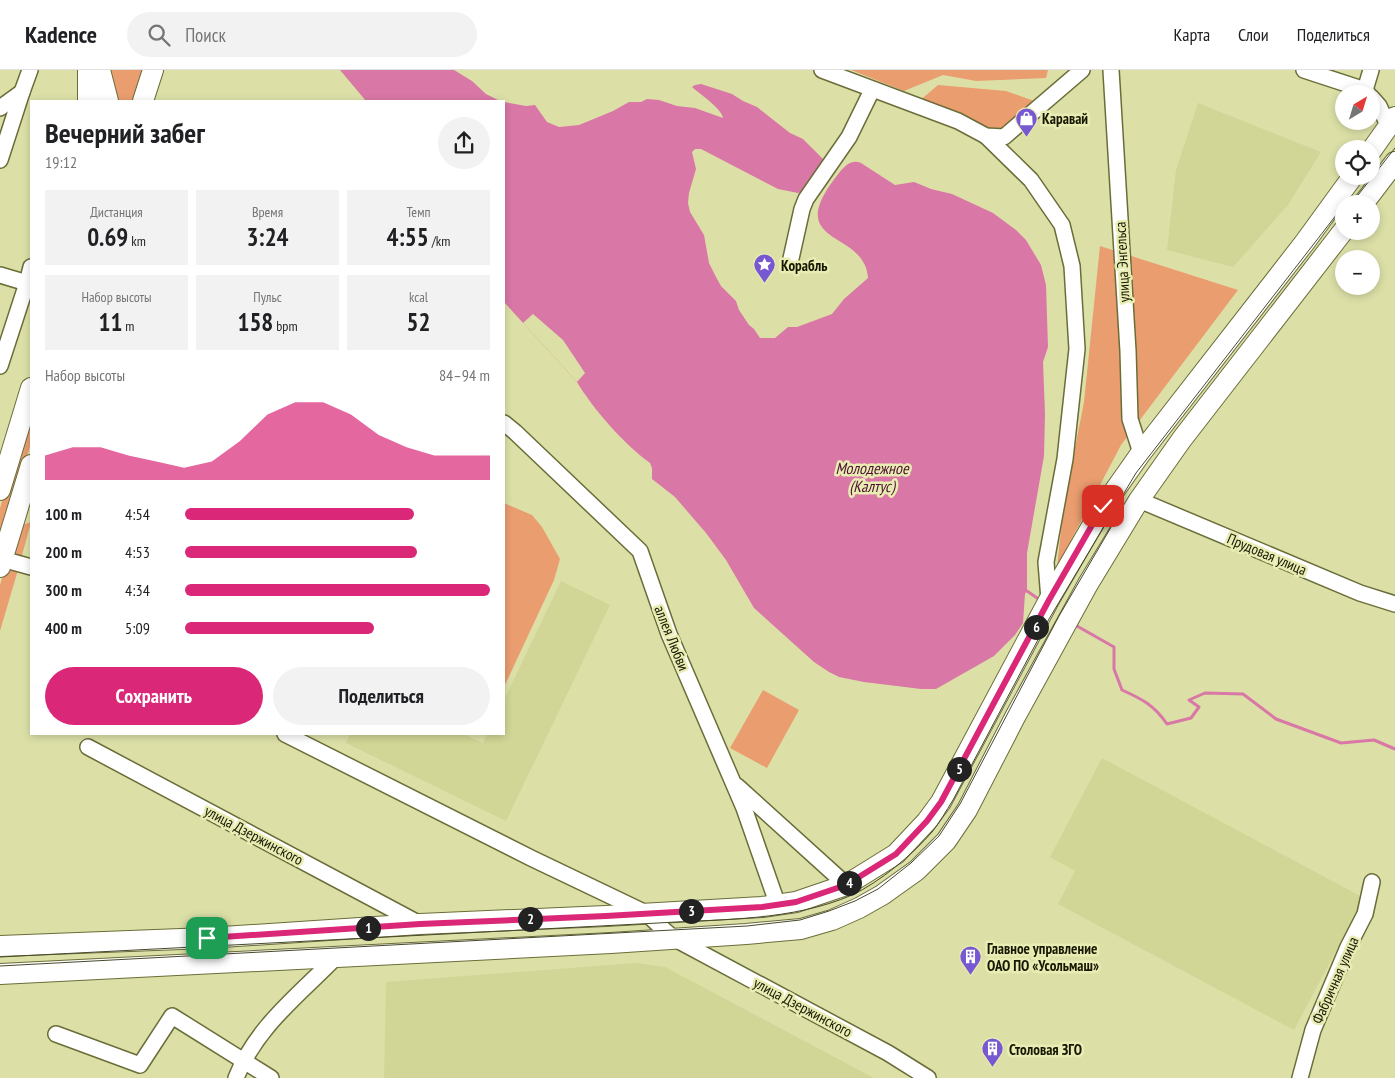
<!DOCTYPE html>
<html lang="ru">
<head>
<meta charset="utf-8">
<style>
  :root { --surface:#fff; --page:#f2f2f2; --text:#202124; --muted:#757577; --line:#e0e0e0; --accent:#db2777 }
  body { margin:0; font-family:"PT Sans Narrow",sans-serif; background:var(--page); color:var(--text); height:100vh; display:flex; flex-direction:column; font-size:19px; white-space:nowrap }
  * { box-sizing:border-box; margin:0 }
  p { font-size:16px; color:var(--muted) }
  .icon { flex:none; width:28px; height:28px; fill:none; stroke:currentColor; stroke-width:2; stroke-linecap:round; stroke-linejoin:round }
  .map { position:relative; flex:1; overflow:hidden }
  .details { position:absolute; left:30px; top:30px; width:475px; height:635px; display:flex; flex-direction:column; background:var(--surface); border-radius:0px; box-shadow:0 2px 8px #0003 }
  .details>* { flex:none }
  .needle { width:32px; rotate:38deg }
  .controls { position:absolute; left:1335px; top:15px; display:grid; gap:10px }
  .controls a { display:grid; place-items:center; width:45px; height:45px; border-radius:50%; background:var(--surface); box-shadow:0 2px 8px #0003; font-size:25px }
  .pin { position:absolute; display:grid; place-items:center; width:42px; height:42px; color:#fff; margin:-21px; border-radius:10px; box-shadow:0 2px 8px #0006 }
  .km { position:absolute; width:25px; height:25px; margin:-12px; border-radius:50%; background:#222; color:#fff; font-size:14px; line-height:25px; text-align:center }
  .round { display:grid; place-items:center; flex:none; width:52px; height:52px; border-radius:26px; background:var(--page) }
  .headline { display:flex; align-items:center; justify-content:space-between; height:85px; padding:0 15px }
  h1 { font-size:28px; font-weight:700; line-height:38px }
  .figures { display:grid; grid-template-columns:repeat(3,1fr); gap:8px; height:85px; padding:5px 15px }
  .figures div { display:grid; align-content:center; border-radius:0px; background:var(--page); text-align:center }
  .figures b { font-size:25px; font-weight:700 }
  .figures small { font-size:14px; font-weight:400 }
  .figures p { font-size:14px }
  .chart { height:140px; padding:10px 15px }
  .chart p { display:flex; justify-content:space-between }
  .chart svg { width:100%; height:90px; margin-top:5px; fill:var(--accent); opacity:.7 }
  .primary-button { display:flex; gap:10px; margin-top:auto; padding:10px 15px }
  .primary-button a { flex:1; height:58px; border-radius:30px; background:var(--accent); color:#fff; font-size:20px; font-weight:700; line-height:58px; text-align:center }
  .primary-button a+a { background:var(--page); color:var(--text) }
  ul { padding:0 15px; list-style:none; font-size:16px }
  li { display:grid; grid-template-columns:80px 60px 1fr; align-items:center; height:38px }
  li i { height:12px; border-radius:6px; background:var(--accent) }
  header { display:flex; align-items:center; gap:30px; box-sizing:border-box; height:70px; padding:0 25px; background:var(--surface); border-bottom:1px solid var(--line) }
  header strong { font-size:24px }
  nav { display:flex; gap:28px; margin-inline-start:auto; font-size:18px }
  .search { width:350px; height:45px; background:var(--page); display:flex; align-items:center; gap:12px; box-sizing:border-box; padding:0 18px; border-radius:28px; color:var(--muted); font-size:19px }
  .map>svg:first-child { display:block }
  .built { fill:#d1d595 }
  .green { fill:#ea9d6f }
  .water { fill:#d977a6 }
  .pier { fill:#dce0a7 }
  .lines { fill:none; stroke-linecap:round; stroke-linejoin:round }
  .stream { stroke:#d977a6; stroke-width:3 }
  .minor-casing { stroke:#6b6d38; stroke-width:18 }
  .major-casing { stroke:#6b6d38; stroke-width:22 }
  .minor { stroke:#fff; stroke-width:15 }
  .major { stroke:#fff; stroke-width:20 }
  .tram { stroke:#47492b; stroke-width:1 }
  .route-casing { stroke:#fff; stroke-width:10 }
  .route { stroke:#db2777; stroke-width:6 }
  .labels { text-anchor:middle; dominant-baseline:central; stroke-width:5; stroke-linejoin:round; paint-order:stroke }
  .poi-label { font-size:15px; font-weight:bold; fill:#171803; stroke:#e9edb3; text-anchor:start }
  .street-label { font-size:15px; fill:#171803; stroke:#e9edb3 }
  .water-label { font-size:16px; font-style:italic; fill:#4d1031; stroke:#e9edb3 }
</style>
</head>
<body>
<header>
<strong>Kadence</strong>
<div class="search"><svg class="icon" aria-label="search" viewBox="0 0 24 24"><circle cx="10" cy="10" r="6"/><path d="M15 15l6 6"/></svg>Поиск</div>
<nav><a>Карта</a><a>Слои</a><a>Поделиться</a></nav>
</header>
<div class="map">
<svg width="1395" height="1008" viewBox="0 0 1395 1008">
  <rect width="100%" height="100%" fill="#dce0a7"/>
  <!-- built -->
  <g class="built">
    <path d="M1198,33L1321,82L1288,135L1233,197L1167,180L1176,100Z"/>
    <path d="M561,511L610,535L506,751L346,673L350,664H463L483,673L487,664H504V630Z"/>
    <path d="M1102,688L1364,828L1294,960L1058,834L1075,801L1050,787Z"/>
    <path d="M636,893L665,897L874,1008H384L386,912Z"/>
  </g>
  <!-- green -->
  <g class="green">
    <path d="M109,0H145L135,31H115Z"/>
    <path d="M851,0H1048L1046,8L976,11L943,5L904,21Z"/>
    <path d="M938,15L1006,21L1037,32L1005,59L984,65L918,32Z"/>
    <path d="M1100,176L1238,220L1121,375L1057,497L1064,434L1084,332Z"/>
    <path d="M31,336V373L0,475V438Z"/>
    <path d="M504,433L532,445L542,457L560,489L554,510L504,617Z"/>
    <path d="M31,452L21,489L15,487L11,481L22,455Z"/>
    <path d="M12,498L18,500L0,561V515L4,502Z"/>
    <path d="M763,620L799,640L767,698L730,678Z"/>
  </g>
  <!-- water -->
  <g class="water">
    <path d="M340,0H454L472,11L486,24L500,31H366Z"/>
    <path d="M701,14L732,24L743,31L757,37L790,63L803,69L824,90L804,121L798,123L778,119L701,79H695L692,82L696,99L689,123L688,133L690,142L704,165L709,193L717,209L721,216L736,231L739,240L749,255L754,259L760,268H775L788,257H797L832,244L844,229L868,208C865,158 779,178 839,103C845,96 851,89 861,93L895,115L914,112L931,119L952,124L993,143L1016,160L1026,170L1041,195L1046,215L1048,277L1043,292L1045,343L1044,386L1027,483V521L1025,524L1023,553L1015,565L994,586L936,619H921L864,612L839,607L829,602L814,592L754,538L726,490L706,463L675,427L652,409V398L650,393C624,374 593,339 577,312L504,232V32L526,36L535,35L547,52L559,57L579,55L613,41L629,32H641L647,29L659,30L677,36L695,38L723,48C722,39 700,24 692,17L695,15Z"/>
  </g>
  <!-- pier -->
  <path class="pier" d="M533,244L563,270L585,303L577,312L523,253Z"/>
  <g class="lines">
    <!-- stream -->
    <g class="stream">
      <path d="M1027,521L1040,530"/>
      <path d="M1077,556L1114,577V599L1122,620C1142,629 1154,635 1167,654L1191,648L1199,637L1189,630L1205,623L1243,624L1276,649L1341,673L1374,670L1395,679"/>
    </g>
    <defs>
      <g id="minor">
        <path d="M822,0L958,51L986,66L1004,67L1082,0"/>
        <path d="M1111,0L1128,281L1130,349L1141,383"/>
        <path d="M1304,0L1365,20L1368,24"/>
        <path d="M1365,20L1371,0"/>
        <path d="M1371,27L1379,36L1389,57"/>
        <path d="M0,38L22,22"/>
        <path d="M986,66L1031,110L1062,155L1072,196L1077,279L1065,389L1046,492L1049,530"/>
        <path d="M0,90L22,22L30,0"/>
        <path d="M790,193L802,139L806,129L849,67L872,20"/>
        <path d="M0,205L27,213L0,296"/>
        <path d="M27,213L31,197"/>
        <path d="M504,353L515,362L640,481L669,564L744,738L775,827"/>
        <path d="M1139,430L1360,523L1395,534"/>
        <path d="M2,489L31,497"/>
        <path d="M285,664L531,788L646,843C656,852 664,861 675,869L888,983L928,1008"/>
        <path d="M88,677L420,854"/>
        <path d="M737,716L842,811"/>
        <path d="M56,964L140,995L172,946L271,1008"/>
        <path d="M236,1008C256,957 299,925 336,887"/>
        <path d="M1300,1008L1313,960L1348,877L1365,844L1372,812"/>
      </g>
      <g id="major">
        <path d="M88,0V31"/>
        <path d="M100,0L108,31"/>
        <path d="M143,31L153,0"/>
        <path d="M1371,81L1395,47"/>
        <path d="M1363,134L1395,92"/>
        <path d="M0,420L31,318"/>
        <path d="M0,497L31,395"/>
        <path d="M0,876L207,868L420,854L606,846L762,837L796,832L846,815L896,784L927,751L941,732L1049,530L1103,437L1141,383L1305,172L1353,106"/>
        <path d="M0,904L611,873L746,864L801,859L832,850L859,838L882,825L917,800L946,771L967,740L1015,647L1088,514L1139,430L1182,369L1344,160"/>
      </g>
    </defs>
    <!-- minor casing -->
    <use href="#minor" class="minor-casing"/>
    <!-- major casing -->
    <use href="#major" class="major-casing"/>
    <!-- minor -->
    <use href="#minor" class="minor"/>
    <!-- major -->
    <use href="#major" class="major"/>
    <!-- tram -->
    <g class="tram">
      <path d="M1351,134L1395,78"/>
      <path d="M0,887L658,853C722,849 792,851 852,825C880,812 912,785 932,762C940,752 946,741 953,730L1049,549L1136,403L1344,135"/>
      <path d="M0,896L747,856L800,850L829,841L855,831L878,819L911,793L939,766L960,734L1059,546L1117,447"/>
    </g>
  </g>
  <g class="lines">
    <defs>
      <path id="route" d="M207,868L420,854L606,846L762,837L796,832L846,815L896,784L927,751L941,732L1049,530L1103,436"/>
    </defs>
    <!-- route casing -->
    <use href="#route" class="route-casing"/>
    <!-- route -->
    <use href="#route" class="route"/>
  </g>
  <!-- icons -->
  <defs>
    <symbol id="shop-pin" viewBox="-11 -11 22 30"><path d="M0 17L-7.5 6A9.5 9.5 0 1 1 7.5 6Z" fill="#7758d2" stroke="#e9edb3"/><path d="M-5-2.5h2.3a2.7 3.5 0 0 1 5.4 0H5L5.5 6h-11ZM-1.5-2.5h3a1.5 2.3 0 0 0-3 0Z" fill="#fff"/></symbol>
    <symbol id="sight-pin" viewBox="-11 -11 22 30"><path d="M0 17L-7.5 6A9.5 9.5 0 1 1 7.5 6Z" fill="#7758d2" stroke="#e9edb3"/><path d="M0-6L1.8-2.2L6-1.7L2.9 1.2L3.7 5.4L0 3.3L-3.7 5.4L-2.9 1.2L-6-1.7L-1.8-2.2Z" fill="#fff"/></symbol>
    <symbol id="building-pin" viewBox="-11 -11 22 30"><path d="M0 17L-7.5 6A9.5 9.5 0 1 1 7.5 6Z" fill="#7758d2" stroke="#e9edb3"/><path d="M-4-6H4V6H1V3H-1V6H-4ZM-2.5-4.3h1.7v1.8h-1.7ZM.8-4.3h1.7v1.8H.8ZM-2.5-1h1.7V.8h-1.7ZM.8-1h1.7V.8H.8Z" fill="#fff"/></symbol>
  </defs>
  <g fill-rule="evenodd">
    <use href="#shop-pin" x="1014" y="36" width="25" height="34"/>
    <use href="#sight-pin" x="752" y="182" width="25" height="34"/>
    <use href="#building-pin" x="958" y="874" width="25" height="34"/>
    <use href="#building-pin" x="980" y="966" width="25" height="34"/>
  </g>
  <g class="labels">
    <!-- poi labels -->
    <g class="poi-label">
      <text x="1042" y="48">Каравай</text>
      <text x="781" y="195">Корабль</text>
      <text x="987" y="878">Главное управление<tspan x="987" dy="17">ОАО ПО «Усольмаш»</tspan></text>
      <text x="1009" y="979">Столовая ЗГО</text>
    </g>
    <!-- street labels -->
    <g class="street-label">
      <text transform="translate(1122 192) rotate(-93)">улица Энгельса</text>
      <text transform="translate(1267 484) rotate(23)">Прудовая улица</text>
      <text transform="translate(672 568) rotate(68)">аллея Любви</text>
      <text transform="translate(254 765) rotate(28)">улица Дзержинского</text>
      <text transform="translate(1335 910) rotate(-66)">Фабричная улица</text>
      <text transform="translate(803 937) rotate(28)">улица Дзержинского</text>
    </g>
    <!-- water labels -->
    <g class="water-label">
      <text x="872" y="398">Молодежное<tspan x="872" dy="18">(Калтус)</tspan></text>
    </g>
  </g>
</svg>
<div class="controls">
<a><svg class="needle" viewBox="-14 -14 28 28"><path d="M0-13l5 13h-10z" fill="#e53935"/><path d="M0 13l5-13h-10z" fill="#757577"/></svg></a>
<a><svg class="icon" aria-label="locate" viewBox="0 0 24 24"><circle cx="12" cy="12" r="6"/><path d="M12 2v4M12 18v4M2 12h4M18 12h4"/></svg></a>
<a>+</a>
<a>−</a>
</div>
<div class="pin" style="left:207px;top:868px;background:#1e9e55"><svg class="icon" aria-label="arrive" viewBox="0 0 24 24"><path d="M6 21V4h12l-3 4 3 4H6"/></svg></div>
<div class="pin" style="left:1103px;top:436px;background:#d93025"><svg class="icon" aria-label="check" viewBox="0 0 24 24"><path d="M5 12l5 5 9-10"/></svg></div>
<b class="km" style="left:368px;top:858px">1</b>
<b class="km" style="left:530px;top:849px">2</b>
<b class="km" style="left:691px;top:841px">3</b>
<b class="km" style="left:849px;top:813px">4</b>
<b class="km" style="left:959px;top:699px">5</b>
<b class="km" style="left:1036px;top:557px">6</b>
<section class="details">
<div class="headline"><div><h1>Вечерний забег</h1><p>19:12</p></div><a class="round"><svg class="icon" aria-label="share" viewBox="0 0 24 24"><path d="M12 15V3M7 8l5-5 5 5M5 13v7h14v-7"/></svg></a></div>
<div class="figures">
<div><p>Дистанция</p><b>0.69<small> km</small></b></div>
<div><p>Время</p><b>3:24</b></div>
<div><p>Темп</p><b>4:55<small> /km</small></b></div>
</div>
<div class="figures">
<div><p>Набор высоты</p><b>11<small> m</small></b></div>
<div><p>Пульс</p><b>158<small> bpm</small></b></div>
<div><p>kcal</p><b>52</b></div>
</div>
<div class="chart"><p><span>Набор высоты</span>84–94 m</p>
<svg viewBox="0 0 160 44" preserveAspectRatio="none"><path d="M0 44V32L10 28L20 28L30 32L40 35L50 38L60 35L70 25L80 12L90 6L100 6L110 12L120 22L130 28L140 32L150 32L160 32V44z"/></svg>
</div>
<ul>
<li><b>100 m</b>4:54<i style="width:75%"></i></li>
<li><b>200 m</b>4:53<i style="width:76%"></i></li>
<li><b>300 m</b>4:34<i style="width:100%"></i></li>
<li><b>400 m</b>5:09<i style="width:62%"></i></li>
</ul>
<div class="primary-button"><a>Сохранить</a><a>Поделиться</a></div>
</section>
</div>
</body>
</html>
